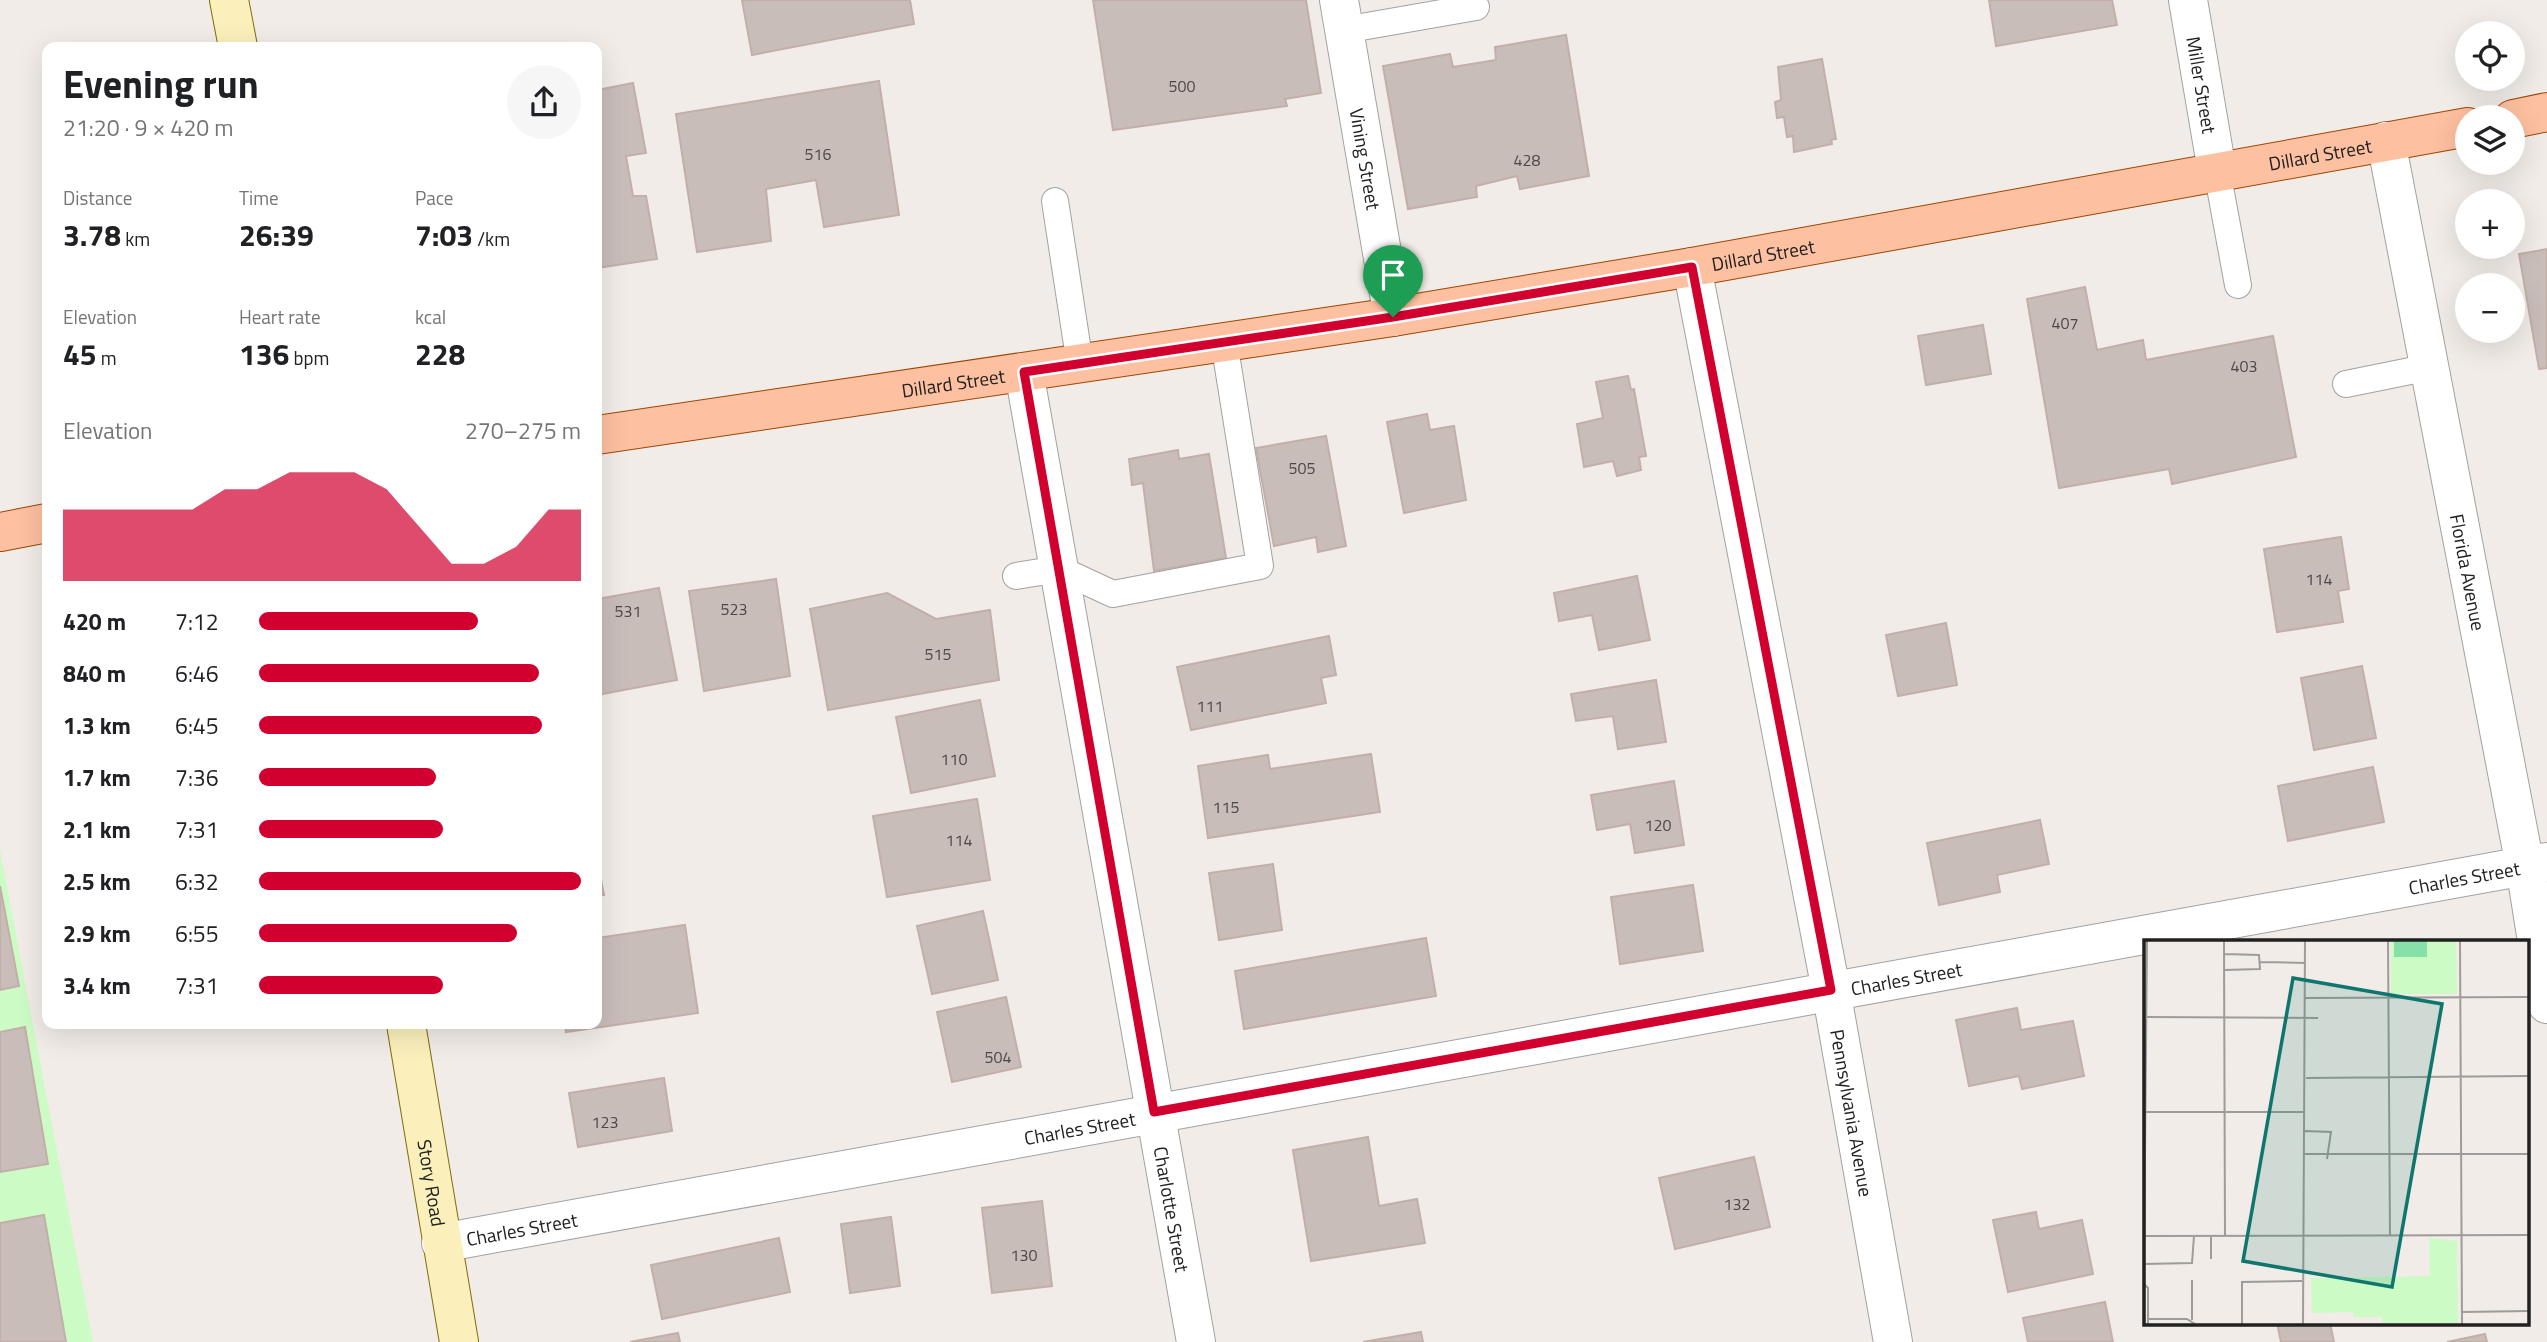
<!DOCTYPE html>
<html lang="en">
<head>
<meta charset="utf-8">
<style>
  :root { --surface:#fff; --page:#f6f6f6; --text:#202124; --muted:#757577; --accent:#d2002f }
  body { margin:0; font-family:"Titillium Web",sans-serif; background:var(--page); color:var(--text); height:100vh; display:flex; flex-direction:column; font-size:26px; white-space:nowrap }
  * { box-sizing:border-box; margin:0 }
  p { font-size:23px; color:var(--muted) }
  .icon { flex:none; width:38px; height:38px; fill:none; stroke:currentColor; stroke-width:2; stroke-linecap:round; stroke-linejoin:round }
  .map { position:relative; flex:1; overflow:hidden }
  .drawer { position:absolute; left:42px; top:42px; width:560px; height:987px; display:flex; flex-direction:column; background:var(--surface); border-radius:14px; box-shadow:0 7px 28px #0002 }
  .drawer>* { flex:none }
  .buttons { position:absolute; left:2455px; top:21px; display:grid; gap:14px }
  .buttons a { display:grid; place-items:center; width:70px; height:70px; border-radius:50%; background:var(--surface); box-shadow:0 7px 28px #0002; font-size:35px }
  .pin { position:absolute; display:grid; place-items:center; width:60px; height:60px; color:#fff; margin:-72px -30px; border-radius:50% 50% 50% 0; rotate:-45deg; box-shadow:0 0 7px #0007 }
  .pin .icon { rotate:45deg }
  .round { display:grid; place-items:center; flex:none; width:74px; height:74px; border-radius:37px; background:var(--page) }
  .head { display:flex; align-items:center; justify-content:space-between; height:119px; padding:0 21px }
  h1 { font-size:38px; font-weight:700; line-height:52px }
  .figures { display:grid; grid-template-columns:repeat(3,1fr); gap:10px; height:119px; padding:7px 21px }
  .figures div { display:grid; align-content:center }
  .figures b { font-size:30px; font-weight:700 }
  .figures small { font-size:19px; font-weight:400 }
  .figures p { font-size:19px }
  .chart { height:196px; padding:14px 21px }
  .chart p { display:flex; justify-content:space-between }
  .chart svg { width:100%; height:126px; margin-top:7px; fill:var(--accent); opacity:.7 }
  ul { padding:0 21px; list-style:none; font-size:23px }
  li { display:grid; grid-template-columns:112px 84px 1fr; align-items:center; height:52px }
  li i { height:18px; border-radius:9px; background:var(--accent) }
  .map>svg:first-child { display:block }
  .park { fill:#cdfbc5 }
  .building { fill:#c9bdba; stroke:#c3afa9; stroke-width:2 }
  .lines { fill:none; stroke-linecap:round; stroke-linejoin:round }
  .lane-casing { stroke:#a2a2a2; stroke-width:28 }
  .street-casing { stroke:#a2a2a2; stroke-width:40 }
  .secondary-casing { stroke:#7d6e03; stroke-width:40 }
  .primary-casing { stroke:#9e4600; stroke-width:40 }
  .lane { stroke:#fff; stroke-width:26 }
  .street { stroke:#fff; stroke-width:38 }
  .secondary { stroke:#fbf0bc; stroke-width:38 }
  .primary { stroke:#fdc0a0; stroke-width:38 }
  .route-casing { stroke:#fff; stroke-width:14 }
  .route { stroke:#d2002f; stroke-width:9 }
  .labels { text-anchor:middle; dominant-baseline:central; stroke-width:5; stroke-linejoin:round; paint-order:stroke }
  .number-label { font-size:16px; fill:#4b4847 }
  .street-label { font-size:19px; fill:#212121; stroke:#fff }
  .inset-road { fill:none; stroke:#9e9b98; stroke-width:2 }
  .view { fill:#0f766e; fill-opacity:0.15; stroke:#0f766e; stroke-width:3.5 }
  .inset-edge { fill:none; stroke:#212121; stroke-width:3.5 }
</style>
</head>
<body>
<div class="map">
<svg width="2547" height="1342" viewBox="0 0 2547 1342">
  <rect width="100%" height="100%" fill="#f1ece7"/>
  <!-- park -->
  <path class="park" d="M0,850L93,1342H0Z"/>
  <!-- building -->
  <g class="building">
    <path d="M742,0H910L914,24L752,55Z"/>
    <path d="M1093,0H1306L1321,93L1285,99L1287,106L1113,130Z"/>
    <path d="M1989,0H2112L2117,25L1996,46Z"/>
    <path d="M1566,35L1589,176L1520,189L1517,176L1476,186L1477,197L1408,209L1383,66L1450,54L1453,67L1496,60L1495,47Z"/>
    <path d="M1822,59L1836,139L1831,140L1832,144L1794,152L1793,136L1787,137L1784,117L1777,118L1775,102L1781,100L1778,67Z"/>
    <path d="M879,81L899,215L824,227L816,180L766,189L771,241L697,252L676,114Z"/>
    <path d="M633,83L646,153L626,156L633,196H646L657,259L597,268V90Z"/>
    <path d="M2547,249V368L2539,369L2519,254Z"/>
    <path d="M2085,287L2097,350L2143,340L2146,360L2273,336L2296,457L2172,484L2169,469L2059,488L2027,299Z"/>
    <path d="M1983,325L1991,374L1926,385L1918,336Z"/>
    <path d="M1628,376L1631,390L1634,389L1646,456L1639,457L1641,470L1617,476L1613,461L1584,467L1577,424L1603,418L1596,382Z"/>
    <path d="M1427,414L1430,430L1454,426L1466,500L1404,513L1387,422Z"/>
    <path d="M1326,436L1346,546L1318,552L1316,537L1274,546L1256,448Z"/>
    <path d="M1178,450L1179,459L1209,454L1226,558L1154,571L1143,483L1132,485L1129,459Z"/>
    <path d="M2341,537L2349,589L2338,591L2343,622L2277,632L2264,549Z"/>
    <path d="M1637,576L1650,640L1599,650L1592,615L1559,621L1554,593Z"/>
    <path d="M776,579L790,676L704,691L689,591Z"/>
    <path d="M659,588L677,680L597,695V599Z"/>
    <path d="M887,593L936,619L990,610L999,680L828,710L810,609Z"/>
    <path d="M1946,623L1957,685L1898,696L1886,635Z"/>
    <path d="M1329,636L1336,675L1321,678L1326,703L1191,730L1177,667Z"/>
    <path d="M2362,666L2376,738L2314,750L2301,678Z"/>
    <path d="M1656,680L1666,742L1618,749L1613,716L1576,721L1571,694Z"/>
    <path d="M980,700L995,776L911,793L896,717Z"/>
    <path d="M1371,754L1380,812L1208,838L1198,766L1268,755L1270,769Z"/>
    <path d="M2373,767L2384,822L2288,841L2278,786Z"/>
    <path d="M1674,781L1684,845L1635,853L1630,824L1597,830L1591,795Z"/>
    <path d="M977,799L990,880L887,897L873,816Z"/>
    <path d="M2040,820L2049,864L1997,875L2000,892L1939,905L1927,843Z"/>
    <path d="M597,860L604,895L597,896Z"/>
    <path d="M1273,864L1282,930L1219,940L1209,873Z"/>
    <path d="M1693,885L1703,951L1620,964L1611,897Z"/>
    <path d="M0,886L19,986L0,990Z"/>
    <path d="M983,911L998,980L932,994L917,926Z"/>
    <path d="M685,925L698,1013L566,1032L565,1024H597V938Z"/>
    <path d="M1426,938L1436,996L1244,1029L1235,971Z"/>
    <path d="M1006,997L1021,1067L952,1082L937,1012Z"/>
    <path d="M2017,1008L2021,1030L2073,1021L2084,1076L2022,1089L2019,1076L1969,1086L1956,1020Z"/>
    <path d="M25,1027L48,1164L0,1172V1032Z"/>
    <path d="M664,1078L672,1131L578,1147L569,1093Z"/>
    <path d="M1368,1137L1379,1206L1417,1199L1425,1243L1311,1261L1293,1150Z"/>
    <path d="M1754,1157L1770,1227L1675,1249L1659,1178Z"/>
    <path d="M1042,1201L1052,1286L992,1293L982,1208Z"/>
    <path d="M2036,1212L2039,1229L2082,1220L2093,1274L2008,1292L1993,1220Z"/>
    <path d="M44,1215L66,1342H0V1223Z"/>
    <path d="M891,1217L900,1286L850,1293L841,1224Z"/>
    <path d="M779,1238L790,1292L662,1319L651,1265Z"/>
    <path d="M2105,1302L2113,1342H2028L2023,1318Z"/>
    <path d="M2277,1323H2330L2334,1342H2281Z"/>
    <path d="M1421,1332L1423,1342H1363Z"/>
    <path d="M678,1333L680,1342H630Z"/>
    <path d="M2485,1334L2487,1342H2447Z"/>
  </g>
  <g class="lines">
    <defs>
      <g id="lane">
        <path d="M1344,30L1476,7"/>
        <path d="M2217,171L2238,285"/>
        <path d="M1055,201L1080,364"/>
        <path d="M2346,384L2430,367"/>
        <path d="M1016,576L1059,569L1113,594L1260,566L1224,342"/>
      </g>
      <g id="street">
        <path id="s1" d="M1339,0L1393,317"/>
        <path id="s2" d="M2188,0L2217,171"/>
        <path id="s3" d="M2386,141L2525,866L2547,1004"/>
        <path id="s4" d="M1692,267L1831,990L1893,1342"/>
        <path id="s5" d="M1024,372L1196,1342"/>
        <path id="s6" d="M441,1243L2547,862"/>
      </g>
      <g id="secondary">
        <path d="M229,0L238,47"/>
        <path id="s7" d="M406,1024L459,1342"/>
      </g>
      <g id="primary">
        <path d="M2513,119L2547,112"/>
        <path id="s8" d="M597,435L1393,317L1692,267L2468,127"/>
        <path d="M0,532L47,523"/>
      </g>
    </defs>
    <!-- lane casing -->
    <use href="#lane" class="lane-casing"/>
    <!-- street casing -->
    <use href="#street" class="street-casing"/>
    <!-- secondary casing -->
    <use href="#secondary" class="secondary-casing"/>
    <!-- primary casing -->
    <use href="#primary" class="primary-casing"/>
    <!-- lane -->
    <use href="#lane" class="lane"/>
    <!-- street -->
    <use href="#street" class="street"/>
    <!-- secondary -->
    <use href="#secondary" class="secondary"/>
    <!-- primary -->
    <use href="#primary" class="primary"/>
  </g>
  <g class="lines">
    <defs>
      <path id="route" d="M1692,267L1831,990L1154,1112L1024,372L1393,317Z"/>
    </defs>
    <!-- route casing -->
    <use href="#route" class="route-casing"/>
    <!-- route -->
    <use href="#route" class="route"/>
  </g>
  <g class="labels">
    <!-- number labels -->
    <g class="number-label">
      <text x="1182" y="86">500</text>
      <text x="818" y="154">516</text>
      <text x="1527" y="160">428</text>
      <text x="2065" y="323">407</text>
      <text x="2244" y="366">403</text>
      <text x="1302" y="468">505</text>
      <text x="2319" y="579">114</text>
      <text x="734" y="609">523</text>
      <text x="628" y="611">531</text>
      <text x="938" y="654">515</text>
      <text x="1210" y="706">111</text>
      <text x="954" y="759">110</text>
      <text x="1226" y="807">115</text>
      <text x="1658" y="825">120</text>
      <text x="959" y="840">114</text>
      <text x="998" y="1057">504</text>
      <text x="605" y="1122">123</text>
      <text x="1737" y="1204">132</text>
      <text x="1024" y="1255">130</text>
    </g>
    <!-- street labels -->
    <g class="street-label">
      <text stroke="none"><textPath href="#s2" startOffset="86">Miller Street</textPath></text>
      <text stroke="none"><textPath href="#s8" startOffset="1746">Dillard Street</textPath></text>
      <text stroke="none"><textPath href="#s1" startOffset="161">Vining Street</textPath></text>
      <text stroke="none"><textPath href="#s8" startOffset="1180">Dillard Street</textPath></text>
      <text stroke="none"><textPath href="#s8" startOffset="360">Dillard Street</textPath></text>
      <text stroke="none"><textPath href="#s3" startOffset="439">Florida Avenue</textPath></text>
      <text stroke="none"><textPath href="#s6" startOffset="2056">Charles Street</textPath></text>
      <text stroke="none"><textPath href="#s6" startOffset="1489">Charles Street</textPath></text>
      <text stroke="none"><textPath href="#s4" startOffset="861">Pennsylvania Avenue</textPath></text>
      <text stroke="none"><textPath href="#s6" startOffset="649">Charles Street</textPath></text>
      <text stroke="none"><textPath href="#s7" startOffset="161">Story Road</textPath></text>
      <text stroke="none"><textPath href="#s5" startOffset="850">Charlotte Street</textPath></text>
      <text stroke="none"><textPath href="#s6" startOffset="82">Charles Street</textPath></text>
    </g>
  </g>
  <!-- overview -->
  <g transform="translate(2144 940)">
    <rect width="385" height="385" fill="#f1ece7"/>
    <path d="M247,1H312L313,54H247ZM285,298L313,301L314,384H239L238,377H209V372L168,373L167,338L286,336Z" fill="#cdfbc5"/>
    <path d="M250,1H283V17H250Z" fill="#85e1a8"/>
    <path class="inset-road" d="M80,1L81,296M244,1L246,296M316,1L318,384M80,14L115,15L116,29L81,30M116,22L161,23M161,58L385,57M1,77L174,78M162,138L385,136M0,172H161M161,191L187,192L183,219M160,214H385M0,296L385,295M67,296V319M0,322L3,1M0,324L48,323L50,296M0,344L4,348V384M318,372L385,371M4,379H43L51,384M48,380V340M98,384V342L158,341M159,384L161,1"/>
    <path class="view" d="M149,38L298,64L248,347L99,321Z"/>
    <rect width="385" height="385" class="inset-edge"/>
  </g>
</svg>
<div class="buttons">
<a><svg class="icon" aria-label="locate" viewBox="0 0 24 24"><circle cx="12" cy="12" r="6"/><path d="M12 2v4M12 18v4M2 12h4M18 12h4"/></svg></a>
<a><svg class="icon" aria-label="layers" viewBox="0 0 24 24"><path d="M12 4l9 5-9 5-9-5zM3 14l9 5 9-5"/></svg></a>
<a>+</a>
<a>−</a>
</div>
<div class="pin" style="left:1393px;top:317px;background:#1e9e55"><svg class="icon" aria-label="arrive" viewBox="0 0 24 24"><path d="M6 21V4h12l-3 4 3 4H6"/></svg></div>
<section class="drawer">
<div class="head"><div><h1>Evening run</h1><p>21:20 · 9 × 420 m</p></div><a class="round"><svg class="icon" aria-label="share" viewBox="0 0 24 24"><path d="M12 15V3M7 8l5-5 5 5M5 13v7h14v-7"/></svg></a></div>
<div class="figures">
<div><p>Distance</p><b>3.78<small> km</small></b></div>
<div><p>Time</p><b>26:39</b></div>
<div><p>Pace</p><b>7:03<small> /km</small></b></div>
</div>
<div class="figures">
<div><p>Elevation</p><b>45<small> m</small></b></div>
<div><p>Heart rate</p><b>136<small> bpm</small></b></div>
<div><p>kcal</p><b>228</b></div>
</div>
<div class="chart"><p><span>Elevation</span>270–275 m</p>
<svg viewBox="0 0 160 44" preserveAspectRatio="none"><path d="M0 44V19L10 19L20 19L30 19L40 19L50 12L60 12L70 6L80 6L90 6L100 12L110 25L120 38L130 38L140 32L150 19L160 19V44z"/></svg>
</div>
<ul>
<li><b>420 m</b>7:12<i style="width:68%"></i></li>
<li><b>840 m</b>6:46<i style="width:87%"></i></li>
<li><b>1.3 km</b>6:45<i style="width:88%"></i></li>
<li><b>1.7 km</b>7:36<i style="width:55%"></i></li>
<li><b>2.1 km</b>7:31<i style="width:57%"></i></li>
<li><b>2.5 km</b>6:32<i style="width:100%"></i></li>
<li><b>2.9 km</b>6:55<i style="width:80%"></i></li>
<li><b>3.4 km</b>7:31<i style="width:57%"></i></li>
</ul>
</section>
</div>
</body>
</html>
